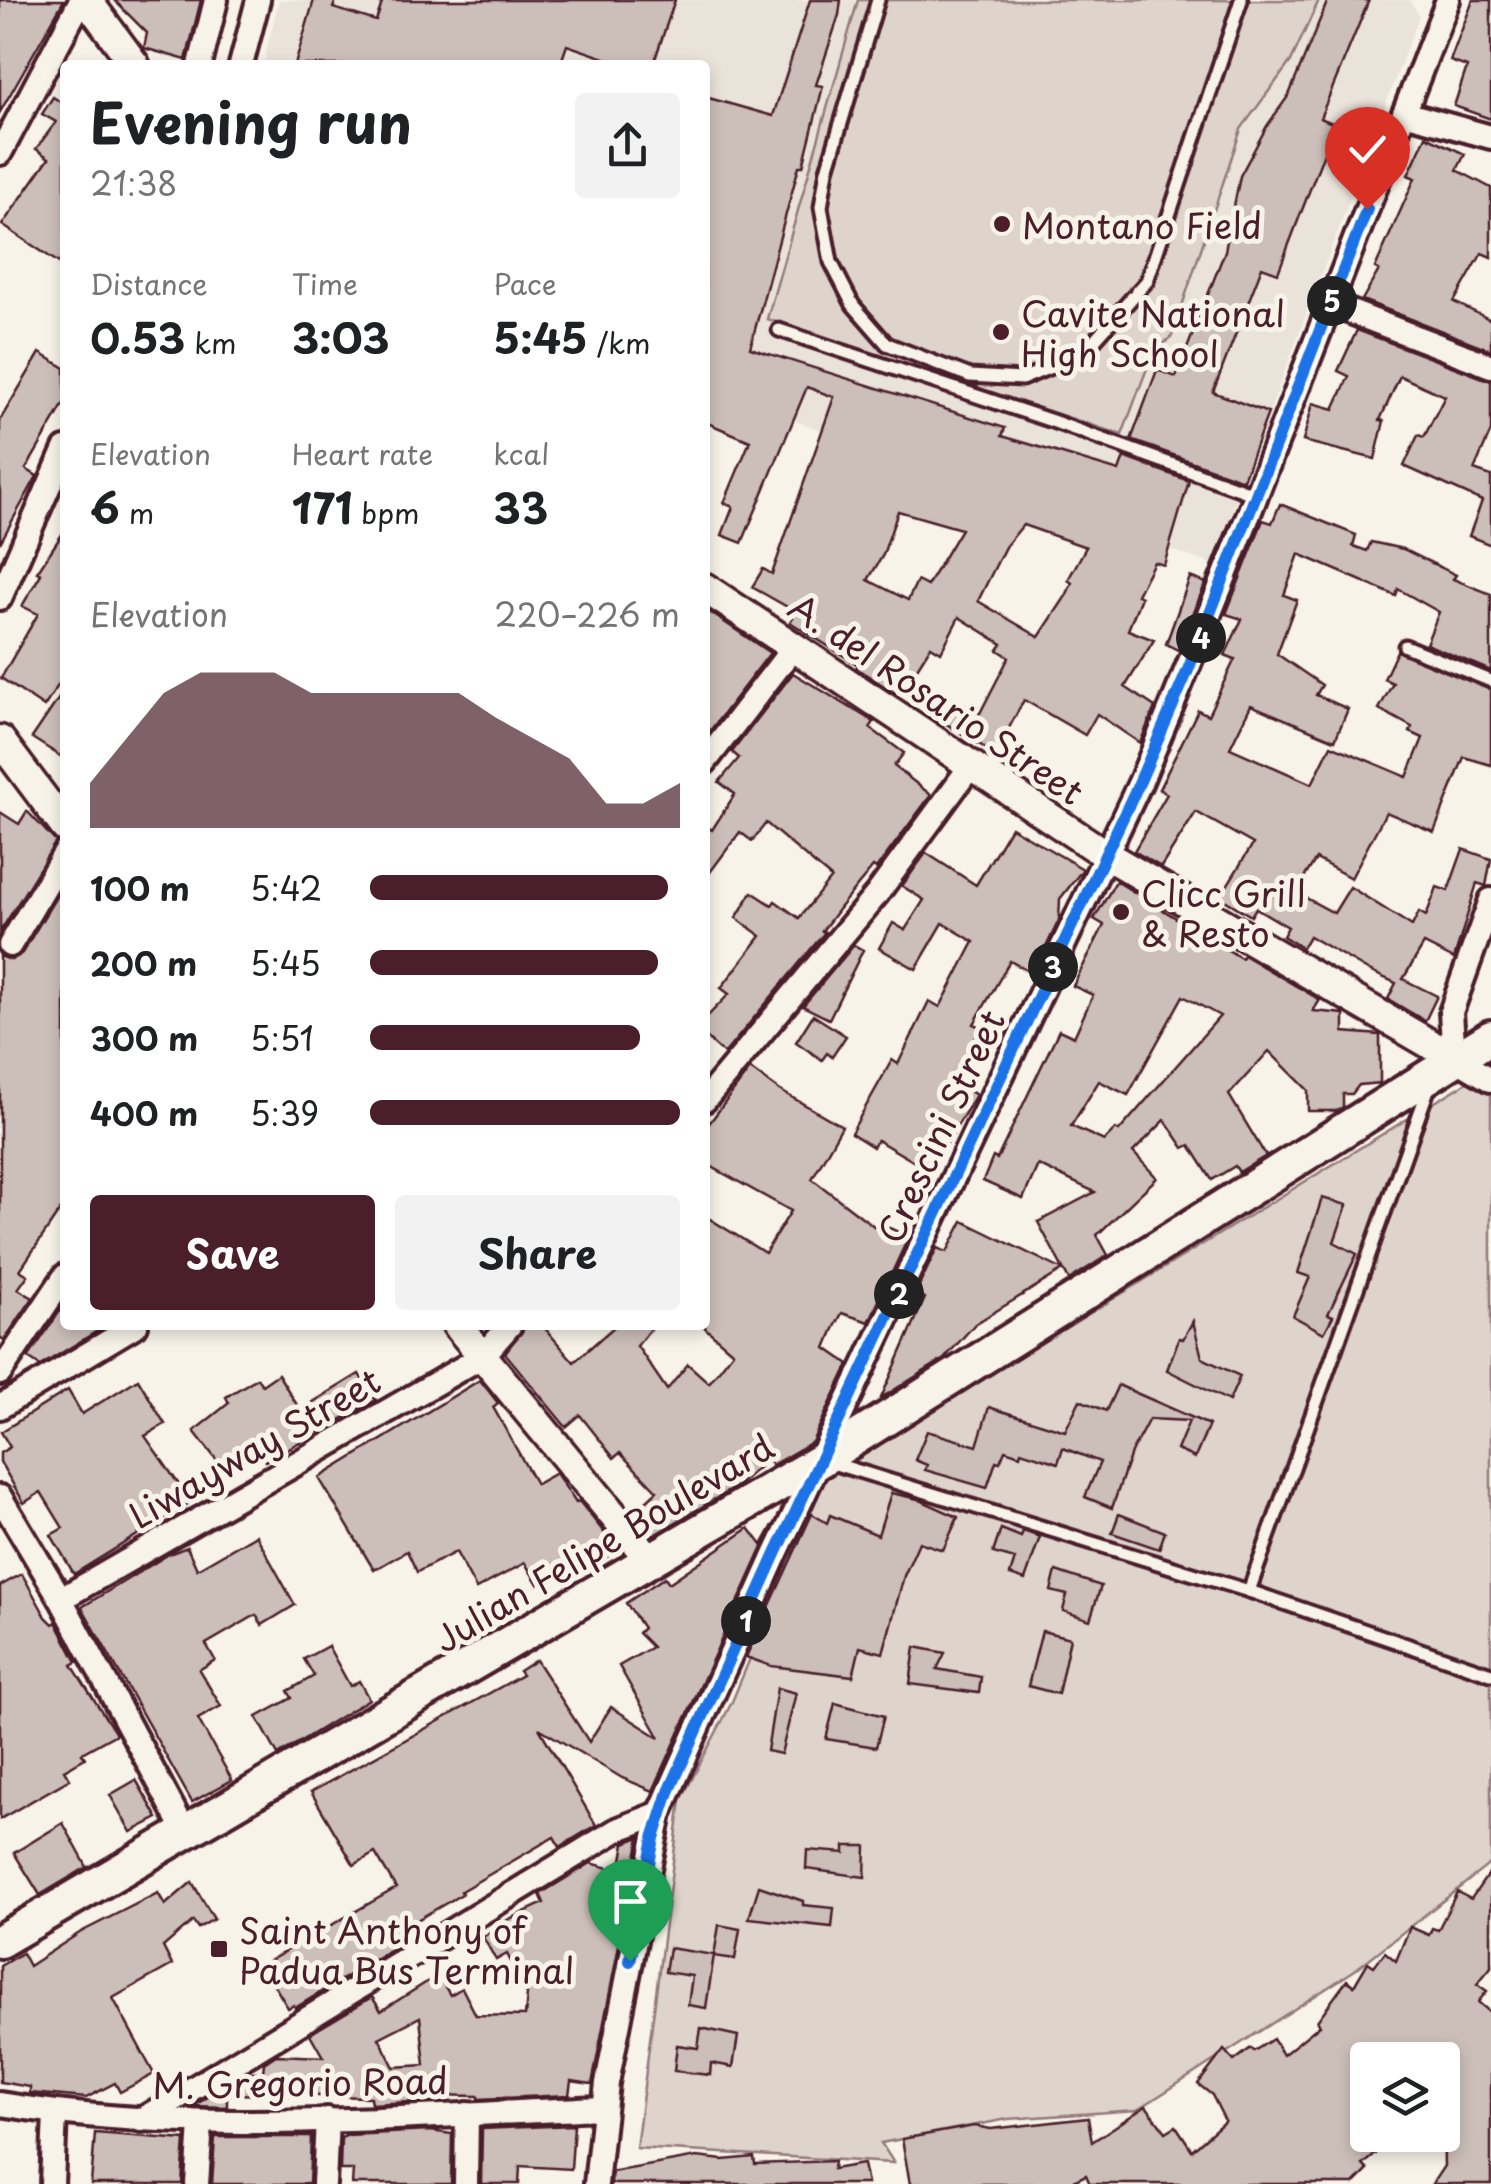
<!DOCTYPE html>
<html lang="en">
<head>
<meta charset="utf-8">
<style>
  :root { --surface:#fff; --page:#f2f2f2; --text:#202124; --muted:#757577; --accent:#4a1f2b }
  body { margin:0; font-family:"Playpen Sans",sans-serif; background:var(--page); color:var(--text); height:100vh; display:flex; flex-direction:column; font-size:38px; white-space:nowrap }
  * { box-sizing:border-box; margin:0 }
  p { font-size:32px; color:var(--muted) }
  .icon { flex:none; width:55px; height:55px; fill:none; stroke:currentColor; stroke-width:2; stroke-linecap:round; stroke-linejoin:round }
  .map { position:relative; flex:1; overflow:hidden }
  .drawer { position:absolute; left:60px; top:60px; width:650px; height:1270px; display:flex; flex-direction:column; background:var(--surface); border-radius:10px; box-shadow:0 5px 15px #0003 }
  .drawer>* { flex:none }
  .tools { position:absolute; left:1350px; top:2042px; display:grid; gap:20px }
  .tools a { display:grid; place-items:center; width:110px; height:110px; border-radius:10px; background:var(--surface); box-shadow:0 5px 15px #0003; font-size:50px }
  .pin { position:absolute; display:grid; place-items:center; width:85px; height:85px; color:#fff; margin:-102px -42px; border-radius:50% 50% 50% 0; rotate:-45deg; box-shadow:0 0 10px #0007 }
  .pin .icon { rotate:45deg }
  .km { position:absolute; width:50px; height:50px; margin:-25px; border-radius:50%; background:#222; color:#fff; font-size:28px; line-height:50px; text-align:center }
  .round { display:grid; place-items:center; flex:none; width:105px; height:105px; border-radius:10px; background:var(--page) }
  .headline { display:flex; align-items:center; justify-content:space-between; height:170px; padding:0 30px }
  h1 { font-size:55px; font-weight:700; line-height:75px }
  .metrics { display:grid; grid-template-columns:repeat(3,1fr); gap:15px; height:170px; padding:10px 30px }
  .metrics div { display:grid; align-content:center }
  .metrics b { font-size:42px; font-weight:700 }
  .metrics small { font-size:28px; font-weight:400 }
  .metrics p { font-size:28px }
  .chart { height:280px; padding:20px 30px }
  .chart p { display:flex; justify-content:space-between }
  .chart svg { width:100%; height:180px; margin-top:10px; fill:var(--accent); opacity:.7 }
  .button { display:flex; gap:20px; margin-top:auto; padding:20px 30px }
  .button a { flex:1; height:115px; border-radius:10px; background:var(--accent); color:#fff; font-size:40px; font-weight:700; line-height:115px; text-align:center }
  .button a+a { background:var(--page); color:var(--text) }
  ul { padding:0 30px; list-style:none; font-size:32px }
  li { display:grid; grid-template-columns:160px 120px 1fr; align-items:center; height:75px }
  li i { height:25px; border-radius:12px; background:var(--accent) }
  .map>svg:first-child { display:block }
  .built { fill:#eae3da }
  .green { fill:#ded4cc; stroke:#947a7c; stroke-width:2.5 }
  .building { fill:#ccbfb9; stroke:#4a1f2b; stroke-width:2.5; fill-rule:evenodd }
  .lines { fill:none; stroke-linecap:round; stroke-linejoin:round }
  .service-casing { stroke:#4a1f2b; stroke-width:19 }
  .minor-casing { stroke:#4a1f2b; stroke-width:30 }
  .tertiary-casing { stroke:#4a1f2b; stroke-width:35 }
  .secondary-casing { stroke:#4a1f2b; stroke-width:40 }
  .service { stroke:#f7f3e8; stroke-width:11 }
  .minor { stroke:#f7f3e8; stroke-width:22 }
  .tertiary { stroke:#f7f3e8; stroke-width:28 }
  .secondary { stroke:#f7f3e8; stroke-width:32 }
  .route-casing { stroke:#fff; stroke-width:20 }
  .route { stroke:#1a73e8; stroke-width:12 }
  .poi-dot { fill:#4a1f2b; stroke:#f7f3e8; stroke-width:4 }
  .labels { text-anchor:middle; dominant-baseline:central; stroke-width:10; stroke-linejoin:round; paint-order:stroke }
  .poi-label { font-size:35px; fill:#4a1f2b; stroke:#f7f3e8; text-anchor:start }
  .street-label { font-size:35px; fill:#4a1f2b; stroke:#f7f3e8 }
</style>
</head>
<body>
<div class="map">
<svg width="1491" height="2184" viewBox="0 0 1491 2184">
  <rect width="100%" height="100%" fill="#f7f3e8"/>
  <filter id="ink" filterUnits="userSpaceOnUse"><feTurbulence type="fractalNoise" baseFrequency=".01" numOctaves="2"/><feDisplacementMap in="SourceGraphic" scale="20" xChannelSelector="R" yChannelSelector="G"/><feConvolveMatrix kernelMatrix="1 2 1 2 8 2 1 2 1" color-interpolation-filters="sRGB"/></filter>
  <g filter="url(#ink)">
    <!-- built -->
    <path class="built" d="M279,0H1410L1419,16L1212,564L705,390V65H263Z"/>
    <!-- green -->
    <g class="green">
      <path d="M858,0H1319L1291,61L1241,129L1172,336L1152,355L1122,435L767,319Z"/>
      <path d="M1471,1080L1491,1092V1863L1355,1970L1137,2110L1008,2119L881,2143L894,2163L636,2148L681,1800L731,1704L827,1474Z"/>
    </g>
    <!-- building -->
    <g class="building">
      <path d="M0,0H64L0,112Z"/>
      <path d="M114,0H201L186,60L144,48L147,33Z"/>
      <path d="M314,0H336L333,8L376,21L383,0H675L653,65H603L605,58L567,45L560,65H295Z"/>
      <path d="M810,0H841L839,15L816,85L823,86L803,166H799L750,348L1005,428L1002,436L1119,471L1124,457L1189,481L1164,565L1154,562L1137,595L1141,597L1128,630L1154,640L1125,687L1155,707L1140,743L1097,714L1085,735L1024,700L995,754L932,715L945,695L980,713L1009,657L998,650L1002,644L959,617L941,652L931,646L902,692L898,689L895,693L856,668L858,665L790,622L796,612L752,587L763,569L772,574L834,397L807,387L742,543L722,535L733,507L724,503L750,441L705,422V97L773,116ZM898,511L961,529L927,586L917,581L908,600L868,580L883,555ZM1023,525L1086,547L1068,580L1072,583L1066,596L1039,637L978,601L1005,547Z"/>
      <path d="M1328,0H1369L1320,118L1335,124L1278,273L1262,267L1213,392L1268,413L1243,480L1131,440L1157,370L1176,377L1225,251L1240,176L1267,126L1289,95Z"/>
      <path d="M1473,0H1491V119L1454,106L1467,67L1450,61Z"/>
      <path d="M53,97L65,105V267L2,225L49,158L36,149L56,122L42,114Z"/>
      <path d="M1426,136L1465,154L1457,170L1491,188V257L1482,253L1454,302L1491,320V350L1362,300L1379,270L1375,268L1415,178L1408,175Z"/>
      <path d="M1357,330L1491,381V431L1474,470L1491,476V545L1469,536L1482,501L1404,466L1418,435L1424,437L1445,396L1400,376L1380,420L1384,421L1375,459L1303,441L1313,403L1334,409L1349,376L1338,371Z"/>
      <path d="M40,353L65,368V402L26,469L37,476L0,543V420Z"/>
      <path d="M1280,504L1356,535L1353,546L1367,551L1371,542L1403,549L1456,575L1453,579L1491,594V671L1426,644L1439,612L1398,589L1396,596L1299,554L1284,595L1297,600L1277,654L1322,685L1316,695L1348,709L1335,740L1251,705L1230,748L1312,784L1331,745L1407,777L1423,738L1410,732L1412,727L1379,709L1393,683L1384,679L1397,651L1491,690V765L1464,757L1434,832L1386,812L1351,878L1316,859L1295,892L1334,913L1350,887L1412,926L1419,912L1426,916L1437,887L1448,891L1463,849L1491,859L1486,886L1477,883L1454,959L1424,944L1403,979L1437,996L1425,1021L1388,999L1396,983L1371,972L1309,936L1302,948L1283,936L1288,927L1256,908L1251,916L1220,897L1253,844L1196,812L1161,867L1134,851L1167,794L1159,789L1198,710L1208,715L1235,659L1225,655L1242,619L1226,614L1263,520L1272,523Z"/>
      <path d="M1231,519L1208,577L1178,650L1166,644L1190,577L1206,583Z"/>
      <path d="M65,530V675L44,707L1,678L38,614L22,606L41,574L37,572Z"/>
      <path d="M705,609L770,653L709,732L705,729Z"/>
      <path d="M793,673L874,722L870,728L904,753L894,766L931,795L876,869L873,867L840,907L822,931L825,932L724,1054L705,1037V1019L729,994L721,988L761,936L736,918L752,892L772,905L775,901L799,918L831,878L766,823L752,841L740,832L705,879V825L712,830L735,794L719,782L739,758L732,752Z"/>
      <path d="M65,689V759L32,738Z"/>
      <path d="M27,811L56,842L0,932V812L19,824Z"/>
      <path d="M1011,827L1083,869L1060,899L1059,920L1033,974L1010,961L974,1024L981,1027L955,1081L976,1095L930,1171L877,1140L873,1147L851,1133L892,1060L898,1064L929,1001L940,1007L974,942L943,923L916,969L879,948L893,923L905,930L924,900L902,886L926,853L976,885Z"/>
      <path d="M1116,881L1241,958L1243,955L1320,1000L1313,1011L1344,1014V1032L1380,1035V1083L1359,1085L1352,1094H1343V1107L1336,1111H1308V1090L1269,1051L1229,1095L1266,1156L1239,1172L1235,1166L1212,1180L1190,1145L1184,1148L1165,1120L1133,1152L1157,1178L1097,1235L1108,1255L1069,1280L1038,1222L1095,1192L1038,1165L1023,1199L983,1181L993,1157L997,1159L1059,1030L1074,1037L1093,995L1073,986L1104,925L1094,919ZM1183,996L1220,1016L1119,1131L1116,1129L1104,1141L1071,1126L1099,1081L1128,1095Z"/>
      <path d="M65,882V1203L20,1270L28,1275L18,1289L33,1298L4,1340L0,1337V956L11,960L22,953Z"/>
      <path d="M854,945L863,950L829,1019L803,1006Z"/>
      <path d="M813,1015L846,1036L832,1057L827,1053L822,1060L796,1042Z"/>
      <path d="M750,1069L779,1090L842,1126L812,1179L879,1230L887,1227L909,1236L869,1322L842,1313L833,1331L826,1348L849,1364L812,1442L772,1465L768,1459L737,1486L654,1535L634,1512L657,1491L620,1453L614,1458L580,1415L566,1427L505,1353L525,1325H542L574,1362L616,1325H653L637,1346L667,1390L688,1364L709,1383L733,1352L705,1328V1216L765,1253L791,1211L705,1163V1129Z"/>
      <path d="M1322,1198L1347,1205L1334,1242L1357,1254L1328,1314L1333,1316L1324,1333L1293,1316L1310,1277L1298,1273Z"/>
      <path d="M963,1221L1063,1270L975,1324L944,1359L881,1398L925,1298L919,1295V1286L937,1248L947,1252Z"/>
      <path d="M62,1308H65V1325H107L40,1366L28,1358Z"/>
      <path d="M1193,1321L1202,1358L1240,1376L1229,1401L1167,1370L1179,1338L1183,1339Z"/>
      <path d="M278,1374L300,1410L359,1374L376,1400L265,1461L254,1443L222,1467L194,1431L229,1403L226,1397L257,1378L262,1385Z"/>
      <path d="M138,1379L165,1424L145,1436L191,1502L74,1574L51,1535L63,1528L41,1492L24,1503L0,1462V1453L10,1447L1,1432L68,1390L82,1414Z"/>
      <path d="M480,1380L498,1403L493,1407L536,1484L556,1473L576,1503L579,1501L618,1550L583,1571L579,1565L565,1573L563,1569L538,1584L525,1563L476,1589L456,1552L417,1572L407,1551L374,1570L319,1478Z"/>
      <path d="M1118,1385L1209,1425L1195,1458L1177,1450L1189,1421L1149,1419L1131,1453L1112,1508L1085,1497L1100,1462L1063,1448L1058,1463L1021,1451L1020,1455L1005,1450L1000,1462L996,1461L987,1488L925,1470L927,1465L915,1460L927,1431L977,1446L989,1407L1065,1431L1080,1400L1106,1411Z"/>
      <path d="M891,1493L918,1499L958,1517L943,1550L919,1542L904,1576L883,1653L860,1647L853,1676L771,1666L746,1657L812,1514L827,1523L830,1515L878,1535Z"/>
      <path d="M1119,1514L1165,1532L1159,1549L1112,1533Z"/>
      <path d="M773,1525L653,1791L622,1778L539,1728L596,1825L560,1847L554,1837L461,1891L462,1894L405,1927L411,1937L295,2008L294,2005L288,2008L262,1965L396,1888L375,1853L354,1865L311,1792L522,1675L519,1671L536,1660L589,1742L611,1707L660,1738L619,1666L652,1647L638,1633L643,1628L626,1603L665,1577L669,1583L749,1528L762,1545Z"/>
      <path d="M1001,1529L1021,1537L1023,1531L1040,1537L1025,1580L1010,1575L1015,1559L993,1553Z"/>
      <path d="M256,1535L295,1605L262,1625L256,1615L206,1644L215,1660L199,1670L221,1706L198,1719L232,1780L192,1802L82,1607L169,1554L187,1547L197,1569Z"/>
      <path d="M1056,1571L1101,1586L1090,1620L1063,1611L1067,1595L1051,1591Z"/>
      <path d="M22,1574L46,1617L53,1624L56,1622L77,1662L72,1665L116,1734L82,1753L85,1758L64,1770L70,1779L0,1819V1586Z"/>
      <path d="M1042,1631L1070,1638L1058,1694L1028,1686Z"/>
      <path d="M328,1646L350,1686L359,1681L369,1699L278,1755L257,1717L292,1698L288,1691L314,1676L304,1659Z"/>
      <path d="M915,1647L945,1653L937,1669L981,1677L979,1693L910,1684Z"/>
      <path d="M777,1688L796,1693L781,1754L767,1751Z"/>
      <path d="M835,1703L884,1716L876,1747L826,1739Z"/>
      <path d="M136,1780L158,1818L131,1832L110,1795Z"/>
      <path d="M63,1823L87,1867L40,1895L14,1853Z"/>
      <path d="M640,1837L592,2084L571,2081L569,2095L478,2099V2096L429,2095V2101L371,2104L370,2097L227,2094V2107L194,2106L214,2093L227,2092V2085L248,2072H263L264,2063L276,2055L323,2057L310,2034L372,1997L381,2011L438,1975L450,1995L462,1988L476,2015L525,2016L527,1994L507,1954L496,1960L483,1937L509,1919L544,1903L540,1894L591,1863L620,1871L625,1843ZM420,2017L425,2065L394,2067L379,2038Z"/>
      <path d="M845,1846H866L865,1877L806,1869L807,1850L845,1853Z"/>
      <path d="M1491,1870V1967L1477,1984L1487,1991L1478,2002L1491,2013V2184H1432L1444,2166L1442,2060H1368V2135H1385L1377,2153L1363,2165L1368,2170L1354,2184H1090L1086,2175L1067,2184H910L902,2139L974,2126L991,2129L1088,2118L1092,2142L1146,2106L1166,2132L1176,2126L1192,2150L1225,2121L1212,2095L1198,2084L1224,2050L1234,2061L1251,2048L1254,2051L1273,2039L1283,2055L1320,2025L1317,2021L1347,1980L1354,1986L1368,1962L1374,1966L1385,1952L1396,1961L1410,1927L1429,1935L1432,1928L1438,1930L1457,1892L1471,1899Z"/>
      <path d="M192,1882L214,1919L198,1928L193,1921L163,1947L172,1965L113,1998L154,2074L120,2092L115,2083L86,2098L30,2093V2087L0,2082V1966L22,1953L29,1966L81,1932L158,1893L165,1905Z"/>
      <path d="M759,1886L803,1901V1905L834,1908L832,1927L749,1918Z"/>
      <path d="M719,1925L740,1929L735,1959L714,1956Z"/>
      <path d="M669,1948L714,1955L706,2008L688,2005L692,1976L665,1972Z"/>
      <path d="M701,2028L738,2036L733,2067L711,2063L710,2075L674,2071L677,2045L698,2048Z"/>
      <path d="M574,2125L571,2169L520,2166L519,2184H481L482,2129Z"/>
      <path d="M430,2131L452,2134L451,2184H352L353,2170H340L341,2138L348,2135Z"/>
      <path d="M95,2133L185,2140L182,2184H91Z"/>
      <path d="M215,2137H311L309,2184H212Z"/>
      <path d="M697,2157L723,2160L754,2157L755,2164L834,2161L833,2169L863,2164L867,2184H611L612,2172Z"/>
    </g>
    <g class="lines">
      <defs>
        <g id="service">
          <path d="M878,0L827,170L821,207L831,262L853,305L887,344L970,376L1022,379L1082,354L1147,281L1241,0"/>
          <path d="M779,330L1052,421L1256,495"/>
          <path d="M1405,646L1491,681"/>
          <path d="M829,1462L1249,1591L1491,1674"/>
          <path d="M1249,1591L1429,1087"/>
        </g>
        <g id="minor">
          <path d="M200,65L216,0"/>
          <path d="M241,65L258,0"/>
          <path d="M1404,113L1491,137"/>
          <path d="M0,153L81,0"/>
          <path d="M1330,304L1491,366"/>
          <path d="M0,598L65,449"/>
          <path d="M705,762L793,648"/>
          <path d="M1491,900L1451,1012L1454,1058L1491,1080"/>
          <path d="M10,945L65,853"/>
          <path d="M705,1100L877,894L970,767"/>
          <path d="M0,1373L65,1276"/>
          <path d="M0,1407L136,1325"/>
          <path d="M0,1497L61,1599L186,1833"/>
          <path d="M61,1599L483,1356L510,1325"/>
          <path d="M0,2104C199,2137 402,2116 603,2108"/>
          <path d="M141,2120L617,1830L660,1813"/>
          <path d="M52,2184L55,2113"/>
          <path d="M197,2184L201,2124"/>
          <path d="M324,2184L327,2119"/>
          <path d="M466,2184L467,2114"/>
          <path d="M596,2184L607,2083L660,1813L776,1553L1141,781L1222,583L1448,0"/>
        </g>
        <g id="tertiary">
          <path d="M87,0L135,65"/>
          <path d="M705,588L1106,855L1454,1058"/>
          <path d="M0,740L65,827"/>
          <path d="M457,1325L651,1561"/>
        </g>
        <path id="secondary" d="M0,1941L821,1460L1491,1037"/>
      </defs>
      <!-- service casing -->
      <use href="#service" class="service-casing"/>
      <!-- minor casing -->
      <use href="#minor" class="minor-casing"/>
      <!-- tertiary casing -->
      <use href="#tertiary" class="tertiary-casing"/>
      <!-- secondary casing -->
      <use href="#secondary" class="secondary-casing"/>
      <!-- service -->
      <use href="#service" class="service"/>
      <!-- minor -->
      <use href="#minor" class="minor"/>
      <!-- tertiary -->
      <use href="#tertiary" class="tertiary"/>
      <!-- secondary -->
      <use href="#secondary" class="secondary"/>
    </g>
  </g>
  <g class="lines" filter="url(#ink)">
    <defs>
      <path id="route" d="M630,1961L654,1838L669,1792L776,1554L1140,781L1188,670L1367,209"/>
    </defs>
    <!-- route casing -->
    <use href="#route" class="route-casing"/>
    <!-- route -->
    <use href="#route" class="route"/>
  </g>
  <!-- markers -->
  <g class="poi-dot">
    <circle cx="1002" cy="224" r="10"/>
    <circle cx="1001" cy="332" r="10"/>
    <circle cx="1121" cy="912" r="10"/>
    <rect x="209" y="1939" width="20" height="20" rx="5"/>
  </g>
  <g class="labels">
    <!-- poi labels -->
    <g class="poi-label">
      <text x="1022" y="224">Montano Field</text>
      <text x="1021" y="312">Cavite National<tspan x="1021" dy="40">High School</tspan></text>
      <text x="1141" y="892">Clicc Grill<tspan x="1141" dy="40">&amp; Resto</tspan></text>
      <text x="239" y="1929">Saint Anthony of<tspan x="239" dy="40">Padua Bus Terminal</tspan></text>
    </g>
    <!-- street labels -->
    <g class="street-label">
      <text transform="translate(937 698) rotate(34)">A. del Rosario Street</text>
      <text transform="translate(940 1126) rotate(-65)">Crescini Street</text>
      <text transform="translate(254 1447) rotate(-30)">Liwayway Street</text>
      <text transform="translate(603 1542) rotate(-31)">Julian Felipe Boulevard</text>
      <text transform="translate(300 2082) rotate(-1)">M. Gregorio Road</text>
    </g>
  </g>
</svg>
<div class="tools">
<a><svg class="icon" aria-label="layers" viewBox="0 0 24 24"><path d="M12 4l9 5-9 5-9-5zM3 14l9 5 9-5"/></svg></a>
</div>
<div class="pin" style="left:630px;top:1961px;background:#1e9e55"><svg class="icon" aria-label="arrive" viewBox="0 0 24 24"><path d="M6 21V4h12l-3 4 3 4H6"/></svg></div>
<div class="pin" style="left:1367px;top:209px;background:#d93025"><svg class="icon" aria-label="check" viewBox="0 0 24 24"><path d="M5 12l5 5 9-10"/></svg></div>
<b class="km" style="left:746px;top:1621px">1</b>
<b class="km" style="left:899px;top:1294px">2</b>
<b class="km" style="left:1053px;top:967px">3</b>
<b class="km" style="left:1201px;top:638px">4</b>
<b class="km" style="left:1332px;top:301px">5</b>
<section class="drawer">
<div class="headline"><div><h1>Evening run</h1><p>21:38</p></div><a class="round"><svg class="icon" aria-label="share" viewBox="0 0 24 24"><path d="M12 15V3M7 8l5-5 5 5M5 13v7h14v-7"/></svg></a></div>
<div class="metrics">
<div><p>Distance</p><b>0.53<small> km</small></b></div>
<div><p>Time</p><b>3:03</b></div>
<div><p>Pace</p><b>5:45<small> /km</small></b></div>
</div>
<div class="metrics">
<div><p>Elevation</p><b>6<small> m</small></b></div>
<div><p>Heart rate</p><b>171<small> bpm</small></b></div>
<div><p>kcal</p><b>33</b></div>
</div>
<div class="chart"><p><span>Elevation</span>220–226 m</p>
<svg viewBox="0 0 160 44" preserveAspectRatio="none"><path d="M0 44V33L10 22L20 11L30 6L40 6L50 6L60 11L70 11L80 11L90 11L100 11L110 17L120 22L130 27L140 38L150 38L160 33V44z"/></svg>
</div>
<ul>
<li><b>100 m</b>5:42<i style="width:96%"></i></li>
<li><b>200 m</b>5:45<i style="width:93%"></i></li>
<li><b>300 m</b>5:51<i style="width:87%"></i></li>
<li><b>400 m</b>5:39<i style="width:100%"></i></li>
</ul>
<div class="button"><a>Save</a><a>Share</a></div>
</section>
</div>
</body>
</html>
